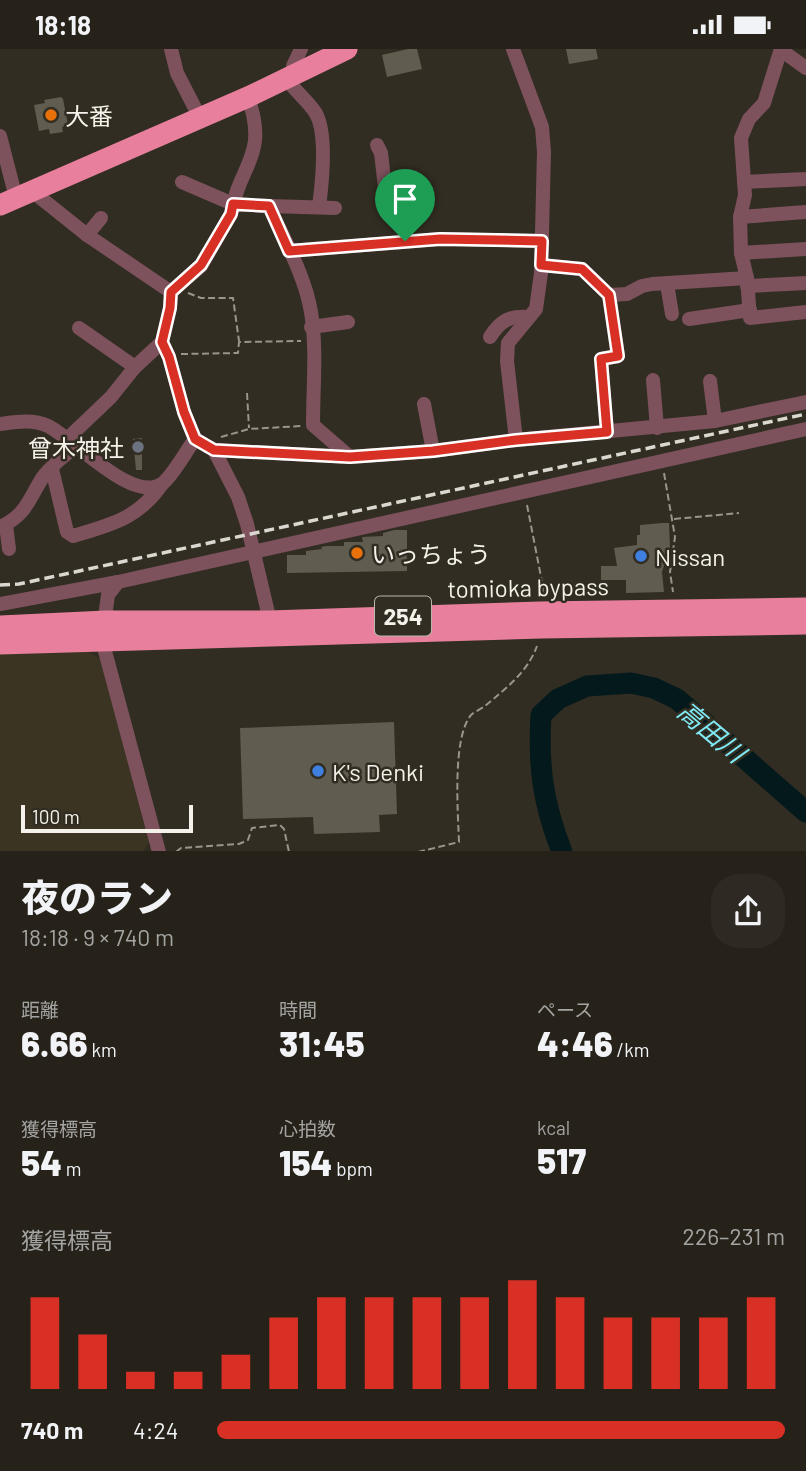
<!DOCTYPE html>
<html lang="ja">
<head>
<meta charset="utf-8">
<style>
  :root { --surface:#26221a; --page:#2e2a23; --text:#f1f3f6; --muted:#a4a4a2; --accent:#d93025 }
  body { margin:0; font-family:Barlow,"Noto Sans JP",sans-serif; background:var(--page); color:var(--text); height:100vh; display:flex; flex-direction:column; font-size:26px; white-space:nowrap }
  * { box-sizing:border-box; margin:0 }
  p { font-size:23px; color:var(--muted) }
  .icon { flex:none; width:38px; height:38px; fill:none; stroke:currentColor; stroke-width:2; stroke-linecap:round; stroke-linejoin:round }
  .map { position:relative; height:802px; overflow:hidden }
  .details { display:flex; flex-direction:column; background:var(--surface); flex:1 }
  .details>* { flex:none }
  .scale { position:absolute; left:21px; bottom:18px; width:172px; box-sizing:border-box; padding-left:7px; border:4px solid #f5f2eb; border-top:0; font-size:19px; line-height:24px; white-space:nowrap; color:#f5f2eb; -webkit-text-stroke:5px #322d22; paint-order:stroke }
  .pin { position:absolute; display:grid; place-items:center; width:60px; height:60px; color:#fff; margin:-72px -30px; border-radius:50% 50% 50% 0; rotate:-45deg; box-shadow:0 0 7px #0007 }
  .pin .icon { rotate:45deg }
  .round { display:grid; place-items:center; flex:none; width:74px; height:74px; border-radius:28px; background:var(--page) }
  .summary { display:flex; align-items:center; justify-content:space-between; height:119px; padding:0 21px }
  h1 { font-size:38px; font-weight:800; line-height:52px }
  .stats { display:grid; grid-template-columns:repeat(3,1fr); gap:10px; height:119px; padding:7px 21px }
  .stats div { display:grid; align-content:center }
  .stats b { font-size:35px; font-weight:800 }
  .stats small { font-size:19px; font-weight:400 }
  .stats p { font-size:19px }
  .chart { height:196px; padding:14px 21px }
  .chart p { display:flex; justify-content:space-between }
  .chart svg { width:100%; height:126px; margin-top:7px; stroke:var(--accent); stroke-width:6 }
  ul { padding:0 21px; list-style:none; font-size:23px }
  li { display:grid; grid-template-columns:112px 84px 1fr; align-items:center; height:52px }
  li i { height:18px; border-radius:9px; background:var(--accent) }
  .status { display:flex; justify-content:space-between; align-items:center; height:49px; padding:0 35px; background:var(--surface); direction:ltr }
  .status svg { height:19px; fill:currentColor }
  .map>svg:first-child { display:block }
  .built { fill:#3b3423 }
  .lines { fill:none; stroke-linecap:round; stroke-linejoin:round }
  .river { stroke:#04191c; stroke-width:21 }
  .building { fill:#605c4f }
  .path { stroke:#99958d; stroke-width:2; stroke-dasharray:7 3.5; stroke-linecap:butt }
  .minor { stroke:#7d525d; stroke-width:14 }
  .highway { stroke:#e8809d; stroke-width:21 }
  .rail { stroke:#dbd8d1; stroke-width:3.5; stroke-dasharray:10 5; stroke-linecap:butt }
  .route-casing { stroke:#fff; stroke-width:14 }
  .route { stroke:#d93025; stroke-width:9 }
  .food-dot { fill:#e8710a; stroke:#322d22; stroke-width:2.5 }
  .worship-dot { fill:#6b7280; stroke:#322d22; stroke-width:2.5 }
  .shop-dot { fill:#3f7fe0; stroke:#322d22; stroke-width:2.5 }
  .labels { text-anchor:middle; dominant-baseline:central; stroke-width:5; stroke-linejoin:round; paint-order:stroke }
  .shield { fill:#322d22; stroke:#bab7af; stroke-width:2 }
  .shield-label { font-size:23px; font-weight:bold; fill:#f5f2eb }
  .poi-label { font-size:24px; fill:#f5f2eb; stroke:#322d22; text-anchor:start }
  .street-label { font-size:24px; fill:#f5f2eb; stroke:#322d22 }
  .water-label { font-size:26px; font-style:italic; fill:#7feaf5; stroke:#322d22 }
</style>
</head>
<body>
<div class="status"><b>18:18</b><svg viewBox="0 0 49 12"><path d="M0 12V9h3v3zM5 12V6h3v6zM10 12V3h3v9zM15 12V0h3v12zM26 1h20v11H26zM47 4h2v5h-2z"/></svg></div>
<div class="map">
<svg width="806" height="803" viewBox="0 0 806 803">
  <rect width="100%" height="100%" fill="#322d22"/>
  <!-- built -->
  <path class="built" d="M85,601L100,610L149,793L143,802H0V602Z"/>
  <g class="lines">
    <!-- river -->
    <path class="river" d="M562,803C543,754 538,718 541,666L558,650L587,637L631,634L654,639L677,650L806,763"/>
  </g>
  <!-- building -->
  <g class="building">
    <path d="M408,0H417L422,20L387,28L382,6Z"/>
    <path d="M566,0H596L598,10L569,15Z"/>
    <path d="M61,48L63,50L68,76L62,78L63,83L50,85L49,80L39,82L34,56L45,54L44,51Z"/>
    <path d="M142,389V421H136L133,390Z"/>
    <path d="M662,474H669L670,498L662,523L664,543L626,544V531H601V517H617L614,499L637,496V486H640V476Z"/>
    <path d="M394,481H407V522L287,524V506H306V502L322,500L321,498L326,497H344V493H363L362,488L383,487V484Z"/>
    <path d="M394,673L397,765L379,766L380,783L314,785L313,768L243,770L240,679Z"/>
  </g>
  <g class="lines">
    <!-- path -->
    <g class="path">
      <path d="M188,244L201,249H233L239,292"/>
      <path d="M181,305L238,304L239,293L301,292"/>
      <path d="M247,344L249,379"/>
      <path d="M221,388L249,380L301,377"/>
      <path d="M664,424L675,488L670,523L673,543"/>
      <path d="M527,456L543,538L542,547"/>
      <path d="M674,470L739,464"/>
      <path d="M176,803L181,799L239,795L248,791L252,779L280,776L284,780L289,803"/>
      <path d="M418,803L459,793C458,764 452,689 471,666C474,663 481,660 485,657C506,639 527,624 537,597"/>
    </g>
    <!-- minor -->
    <g class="minor">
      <path d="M171,0L177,24L200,69"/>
      <path d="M513,0L542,78L544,103L541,224L536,260L508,294L507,312L516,391"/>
      <path d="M781,0L764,54L749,70L741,89L745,146L740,168L741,204L747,229L750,269L806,263"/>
      <path d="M781,1L806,19"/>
      <path d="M294,25L293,17L301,0"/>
      <path d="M286,29C295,42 307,51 315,63C328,83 322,135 319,158"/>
      <path d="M248,48C269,108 239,115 231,165L201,217L171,243L170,259L162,293L169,308L184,363L195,390L214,401L350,408L433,402L516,391L715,372L806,353"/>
      <path d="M0,87L16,149"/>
      <path d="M377,96L381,104L386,147H401L405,153V192"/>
      <path d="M182,133L233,155L269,157C284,191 305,226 311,263C317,299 313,339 313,376L350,408"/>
      <path d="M744,133L806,130"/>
      <path d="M32,142L87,186L171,243"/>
      <path d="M269,157L335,159"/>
      <path d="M740,168L806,163"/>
      <path d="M87,186L101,169"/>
      <path d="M289,202L440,190L542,192"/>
      <path d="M741,204L806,200"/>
      <path d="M541,216L582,220L609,246L618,307L601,310L607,383"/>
      <path d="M667,235L672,265"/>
      <path d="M747,237L806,234"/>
      <path d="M609,246L627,245L642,237L652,235L747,229"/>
      <path d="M689,270L750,261"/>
      <path d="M311,278L348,273"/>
      <path d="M79,279L135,318"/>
      <path d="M490,288C500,272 510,266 529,268"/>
      <path d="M653,331L657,379"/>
      <path d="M710,332L715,372"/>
      <path d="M424,355L433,402"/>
      <path d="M0,375C16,373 32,370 48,377C72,388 134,457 163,434C174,425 186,402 195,390"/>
      <path d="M67,390L111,348L135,318L162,293"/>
      <path d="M214,401L238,448L247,475L270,572"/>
      <path d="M52,420L67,483L73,487C111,476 139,469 162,435"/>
      <path d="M6,476L9,500"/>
      <path d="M0,478C27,466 29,449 43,428C48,420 68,403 76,398"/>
      <path d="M118,533L108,546L102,591L159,803"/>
      <path d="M0,555L118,533L806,380"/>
    </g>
    <!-- highway -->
    <g class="highway">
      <path d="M0,156L248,48L347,0"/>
      <path d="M0,577L106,572H270L540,563L806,559"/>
      <path d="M0,595L541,579L806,575"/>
    </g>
    <!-- rail -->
    <path class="rail" d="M0,536L19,535L806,365"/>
  </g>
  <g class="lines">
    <defs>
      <path id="route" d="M233,155L269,157L289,202L440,190L542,192L541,216L582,220L609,246L618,307L601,310L607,383L516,391L433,402L350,408L214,401L195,390L184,363L169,308L162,293L170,259L171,243L201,216L231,165Z"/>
    </defs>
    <!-- route casing -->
    <use href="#route" class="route-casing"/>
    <!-- route -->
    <use href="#route" class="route"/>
  </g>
  <!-- markers -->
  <g class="food-dot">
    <circle cx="51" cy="66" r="7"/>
    <circle cx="357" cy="504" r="7"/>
  </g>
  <circle class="worship-dot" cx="138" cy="398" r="7"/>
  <g class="shop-dot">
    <circle cx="641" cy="507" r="7"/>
    <circle cx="318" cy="722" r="7"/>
  </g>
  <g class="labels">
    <!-- shield labels -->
    <rect class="shield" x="375" y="547.5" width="56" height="39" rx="5"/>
    <g class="shield-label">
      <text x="403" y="567">254</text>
    </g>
    <!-- poi labels -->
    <g class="poi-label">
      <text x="65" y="66">大番</text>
      <text x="124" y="398" text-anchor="end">曾木神社</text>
      <text x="371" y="504">いっちょう</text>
      <text x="655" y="507">Nissan</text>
      <text x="332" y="722">K's Denki</text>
    </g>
    <!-- street labels -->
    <g class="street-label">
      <text transform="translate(528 538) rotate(-1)">tomioka bypass</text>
    </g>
    <!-- water labels -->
    <g class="water-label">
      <text transform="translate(712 682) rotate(40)">高田川</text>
    </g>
  </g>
</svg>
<div class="scale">100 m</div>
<div class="pin" style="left:405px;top:192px;background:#1e9e55"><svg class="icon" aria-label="arrive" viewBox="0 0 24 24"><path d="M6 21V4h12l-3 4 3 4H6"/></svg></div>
</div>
<section class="details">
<div class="summary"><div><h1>夜のラン</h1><p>18:18 · 9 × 740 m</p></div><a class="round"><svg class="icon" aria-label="share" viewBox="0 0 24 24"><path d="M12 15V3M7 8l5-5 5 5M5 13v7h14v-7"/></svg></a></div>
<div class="stats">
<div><p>距離</p><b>6.66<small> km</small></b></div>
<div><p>時間</p><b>31:45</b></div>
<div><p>ペース</p><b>4:46<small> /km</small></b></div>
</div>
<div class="stats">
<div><p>獲得標高</p><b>54<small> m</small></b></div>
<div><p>心拍数</p><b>154<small> bpm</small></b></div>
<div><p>kcal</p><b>517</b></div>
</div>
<div class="chart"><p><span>獲得標高</span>226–231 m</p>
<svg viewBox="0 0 160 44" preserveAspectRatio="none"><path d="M5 44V12M15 44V25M25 44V38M35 44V38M45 44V32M55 44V19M65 44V12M75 44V12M85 44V12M95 44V12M105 44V6M115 44V12M125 44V19M135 44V19M145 44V19M155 44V12"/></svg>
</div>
<ul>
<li><b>740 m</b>4:24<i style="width:100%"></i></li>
</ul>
</section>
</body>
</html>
